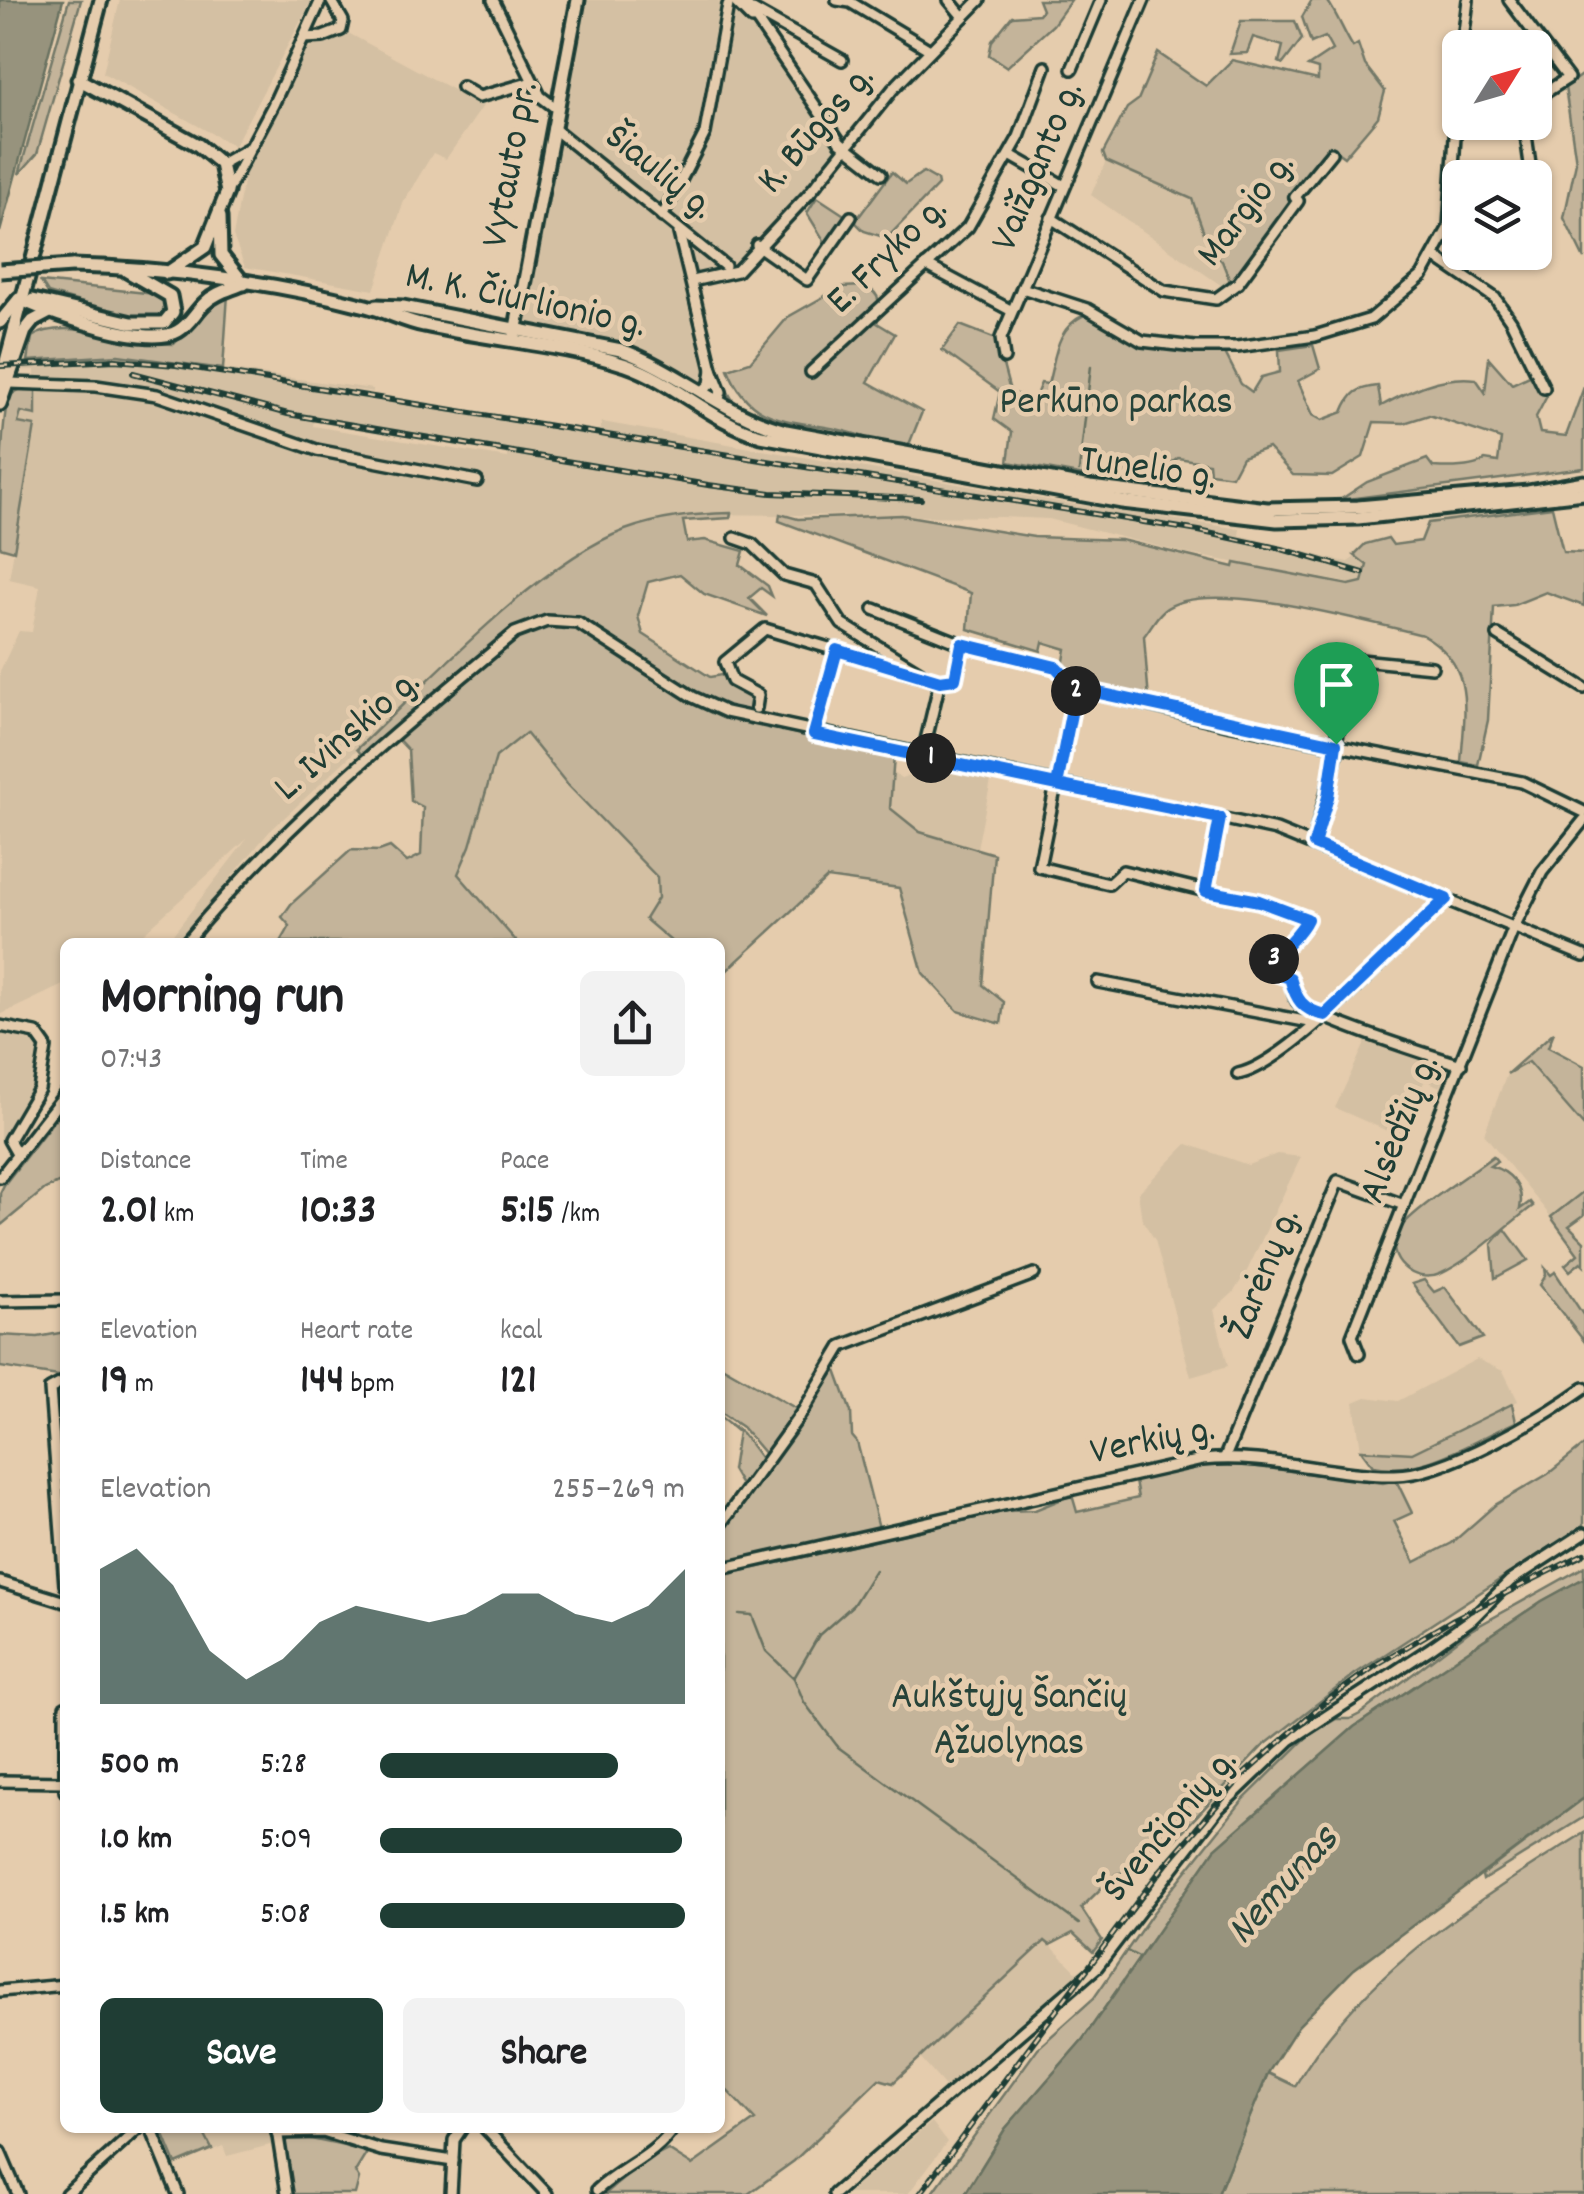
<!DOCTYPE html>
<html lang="en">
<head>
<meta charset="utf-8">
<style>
  :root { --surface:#fff; --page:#f2f2f2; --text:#202124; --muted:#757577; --accent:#1f3d34 }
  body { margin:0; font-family:Dekko,sans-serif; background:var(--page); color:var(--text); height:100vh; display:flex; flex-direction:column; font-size:38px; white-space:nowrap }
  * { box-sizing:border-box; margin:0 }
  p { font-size:32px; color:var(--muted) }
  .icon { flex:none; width:55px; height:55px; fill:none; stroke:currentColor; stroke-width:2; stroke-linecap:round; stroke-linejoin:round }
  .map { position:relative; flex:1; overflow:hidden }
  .drawer { position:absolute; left:60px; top:938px; width:665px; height:1195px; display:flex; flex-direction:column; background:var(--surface); border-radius:15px; box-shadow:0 2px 8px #0004 }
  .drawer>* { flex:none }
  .needle { width:65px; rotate:53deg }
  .tools { position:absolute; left:1442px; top:30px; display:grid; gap:20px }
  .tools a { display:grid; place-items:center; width:110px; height:110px; border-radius:15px; background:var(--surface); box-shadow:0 2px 8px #0004; font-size:50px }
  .pin { position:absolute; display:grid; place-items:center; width:85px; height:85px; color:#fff; margin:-102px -42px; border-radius:50% 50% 50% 0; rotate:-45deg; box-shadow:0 0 10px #0007 }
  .pin .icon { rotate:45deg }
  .km { position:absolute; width:50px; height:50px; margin:-25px; border-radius:50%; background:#222; color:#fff; font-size:28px; line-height:50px; text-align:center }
  .round { display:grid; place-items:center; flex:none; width:105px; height:105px; border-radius:15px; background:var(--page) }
  .summary { display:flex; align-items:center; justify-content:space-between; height:170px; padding:0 40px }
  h1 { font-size:55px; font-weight:700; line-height:75px }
  .stats { display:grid; grid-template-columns:repeat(3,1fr); gap:15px; height:170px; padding:10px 40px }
  .stats div { display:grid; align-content:center }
  .stats b { font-size:42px; font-weight:700 }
  .stats small { font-size:28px; font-weight:400 }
  .stats p { font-size:28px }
  .chart { height:280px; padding:20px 40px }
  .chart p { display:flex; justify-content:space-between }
  .chart svg { width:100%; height:180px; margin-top:10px; fill:var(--accent); opacity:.7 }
  .button { display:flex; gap:20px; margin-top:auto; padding:20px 40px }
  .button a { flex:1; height:115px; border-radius:15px; background:var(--accent); color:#fff; font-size:40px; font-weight:700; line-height:115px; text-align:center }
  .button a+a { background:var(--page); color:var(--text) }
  ul { padding:0 40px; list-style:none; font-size:32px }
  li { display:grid; grid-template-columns:160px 120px 1fr; align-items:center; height:75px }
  li i { height:25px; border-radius:12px; background:var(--accent) }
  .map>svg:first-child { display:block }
  .built { fill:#d4c0a3; fill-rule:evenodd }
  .green { fill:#c4b49a; stroke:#727867; stroke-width:2.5 }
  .water { fill:#97937d; stroke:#677160; stroke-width:2.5 }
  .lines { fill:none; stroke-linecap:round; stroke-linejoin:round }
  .stream { stroke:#677160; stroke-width:2.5 }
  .minor-casing { stroke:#1f3d34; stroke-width:16 }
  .major-casing { stroke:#1f3d34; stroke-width:19 }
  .minor { stroke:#e5ccad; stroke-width:9 }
  .major { stroke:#e5ccad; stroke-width:11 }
  .rail-casing { stroke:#1f3d34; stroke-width:6 }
  .rail { stroke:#e5ccad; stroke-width:2.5; stroke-dasharray:8; stroke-linecap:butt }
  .major-bridge-casing { stroke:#1f3d34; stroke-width:19; stroke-linecap:butt }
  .major-bridge { stroke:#e5ccad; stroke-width:11 }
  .route-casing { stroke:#fff; stroke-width:20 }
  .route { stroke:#1a73e8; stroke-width:12 }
  .labels { text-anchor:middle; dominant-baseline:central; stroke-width:9; stroke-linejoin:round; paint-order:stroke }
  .street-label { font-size:40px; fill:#1f3d34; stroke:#e5ccad }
  .park-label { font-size:40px; fill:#274339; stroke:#e5ccad }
  .water-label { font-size:42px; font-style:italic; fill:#2b463b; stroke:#e5ccad }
</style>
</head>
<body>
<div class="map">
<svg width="1584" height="2194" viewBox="0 0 1584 2194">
  <rect width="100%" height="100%" fill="#e5ccad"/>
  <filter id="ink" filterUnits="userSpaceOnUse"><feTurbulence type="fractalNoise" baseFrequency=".01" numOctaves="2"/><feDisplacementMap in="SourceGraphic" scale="20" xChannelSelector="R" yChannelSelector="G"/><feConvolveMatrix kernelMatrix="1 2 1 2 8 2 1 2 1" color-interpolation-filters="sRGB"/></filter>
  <g filter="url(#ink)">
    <!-- built -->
    <g class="built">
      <path d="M120,0H312L234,146L103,73Z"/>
      <path d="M585,0H717L723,6L738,10L753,22L839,146L808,188L735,270L690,278L705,351V384L647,351L532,325L525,318Z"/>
      <path d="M350,34L483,106L446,159L433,153L404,201L374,290L245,267L233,236L246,166L308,48Z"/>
      <path d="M1106,161L1192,199L1210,250L1222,261L1231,284L1225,288L1091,195Z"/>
      <path d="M82,355H118L373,389V392L267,378L738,456L600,431L602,422L1077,505L1240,529L1239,535L1332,559L1348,562L1355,557L1366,565L1361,582L1354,584L1188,554L1049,519L1002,517L682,514L623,531L567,561L487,628L269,832L177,942H167L247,839L134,942H65V984L0,1015V671L19,631L32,632L40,586L9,579L35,427L18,423L21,412L35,415V370H23L28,361ZM314,420L508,453V458L313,426Z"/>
      <path d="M526,732L567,784L657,877L659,898L645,919L672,942H517L458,874L470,845L496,757Z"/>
      <path d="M939,765L992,776L977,848L919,832L889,808L894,773L901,778Z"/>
      <path d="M0,1031L39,1043L37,1083L0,1143Z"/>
      <path d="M1367,1039L1451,1068L1440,1087L1425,1080L1399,1136L1335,1108Z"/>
      <path d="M1528,1061L1584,1126V1191L1551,1217L1484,1134L1507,1074Z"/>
      <path d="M1187,1144L1248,1165L1277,1154L1301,1157L1247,1271L1233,1293L1214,1310L1228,1366L1191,1377L1155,1240L1142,1220L1138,1193Z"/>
      <path d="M1477,1359L1503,1371L1518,1401L1413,1453L1361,1450L1354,1402L1366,1397L1398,1401Z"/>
      <path d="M1045,1940L1080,1975L951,2093L920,2058Z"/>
      <path d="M932,2122L947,2142L908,2194H847Z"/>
      <path d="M160,2128H271L274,2144L227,2156L223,2146L176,2165Z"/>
    </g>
    <!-- green -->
    <g class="green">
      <path d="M69,0H81L37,154L19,174Z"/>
      <path d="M1038,0H1071L1053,25L1007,67L989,55L992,41L1012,16L1039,14L1042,10Z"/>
      <path d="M1312,0H1327C1338,16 1343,31 1353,47L1358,44L1365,65L1385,91L1378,117L1344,157L1329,146L1231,284L1222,261L1210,250L1192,199L1106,161L1103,153L1127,108L1138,100L1158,53L1206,86L1232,60L1318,80V69L1308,66L1332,50L1325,37L1311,43L1302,17Z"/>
      <path d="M1241,21H1295L1302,39L1283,64L1279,62L1283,46L1253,37L1247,53L1230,54Z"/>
      <path d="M1584,73V259L1564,218L1576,162L1565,87Z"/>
      <path d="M892,172L906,184L923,172L937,180L938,185L887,238L864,231L855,222Z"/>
      <path d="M817,197L849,218L828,247L807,213Z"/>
      <path d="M41,282L156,294L164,300L166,311L155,318L125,315L48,293Z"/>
      <path d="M865,286C882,294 881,306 877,323L895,334L868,382L922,412L908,447L983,463L768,423L731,404L722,379C726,386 728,394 733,400C752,422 833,441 861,436C806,415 754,436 728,369L750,362L788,317L841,287Z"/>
      <path d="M228,294L223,369L118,355L28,361L32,337C64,315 134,345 174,344L216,299Z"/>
      <path d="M1084,315L1139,345L1225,353L1241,384L1252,392L1261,377L1280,372L1279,350L1313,345L1320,369L1298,381L1313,415L1322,420L1343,412C1351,392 1357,388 1378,386L1381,406C1411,390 1441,375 1476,379L1485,392L1489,358L1512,384L1536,373L1547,396L1536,417L1540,433L1566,436L1584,387V468L1340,500L1367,482L1427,459L1433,467C1448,468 1473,469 1485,460L1498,462L1501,439L1429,415L1404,423L1374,422L1363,457L1332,476L1293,475L1268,448L1242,457L1232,476L1210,473L1209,463L1178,458L1148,481L1111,479L1113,466H1104V472L1091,470L1090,477L1008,462L1012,432L994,419L1000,392L942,350L960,325L996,339L1010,391L1033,402L1041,383L1048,384C1056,357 1055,329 1084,315Z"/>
      <path d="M36,386V415L21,412L18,423L35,426L14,551L0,547C0,510 0,430 8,399C14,389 27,387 36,386Z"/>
      <path d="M1552,507L1563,552L1584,553V606L1546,592L1514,605L1494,607L1488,720L1478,765L1461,762C1465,710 1475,664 1423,635C1370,623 1205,575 1163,611C1155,618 1150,629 1144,636L1149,701L1081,684L1063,667L1066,649L1043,642L1041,651L968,629L971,593L779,521L780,514L798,519L902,515L1034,537L1121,540L1234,567L1235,563L1349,585L1362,582L1367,565L1354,555L1365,544L1388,538L1393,545L1421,541L1428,523Z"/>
      <path d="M731,513L730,518L683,521L687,542L705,540L744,551L740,565L768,586L772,596L761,588L749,598L767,616L704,594L680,574L648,582L638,616L643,634L710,677L721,675L753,700L749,723L894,756L890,808L920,832L994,854L983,985L1004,1002L1001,1024L958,1011L923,973L899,888L827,878L720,977V942H672L645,919L658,898L657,877L567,784L526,733L496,757L470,846L458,874L517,942H281L290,926L282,917L291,904L351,850L379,851L390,847L407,862L421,855L423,807L411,801L408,750L391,732L362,755L357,749C426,684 539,562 625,530C661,517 694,514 731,513Z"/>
      <path d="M1554,1032L1548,1047L1584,1066V1126L1528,1062L1507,1074Z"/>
      <path d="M65,1113V1180L45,1189L0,1226V1193L4,1185L55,1119Z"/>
      <path d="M1493,1156L1497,1161L1490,1166C1510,1171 1525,1187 1520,1209L1530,1202L1533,1206C1504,1227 1472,1260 1440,1274C1414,1285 1384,1259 1397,1233C1407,1213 1473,1172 1493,1156Z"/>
      <path d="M1584,1191V1215L1569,1226L1584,1241V1265L1581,1262L1570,1271L1565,1265L1578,1254L1551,1217Z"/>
      <path d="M1505,1229L1528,1260L1495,1278L1492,1244Z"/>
      <path d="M1545,1268L1551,1275L1555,1272L1584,1316V1341L1540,1285L1546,1275Z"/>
      <path d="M1424,1280L1434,1292L1445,1287L1483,1338L1459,1347L1412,1284Z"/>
      <path d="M65,1332V1377L0,1367V1335L38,1337Z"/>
      <path d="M720,1365L797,1409L798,1414L766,1455L742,1427L720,1412Z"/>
      <path d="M834,1365L851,1412L852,1436L857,1442L879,1528L720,1565V1531L799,1423Z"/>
      <path d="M1512,1404L1516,1422C1470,1442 1424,1476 1373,1466L1361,1450L1412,1453Z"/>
      <path d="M720,1417L742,1433L762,1460L742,1487L732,1470L738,1432Z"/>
      <path d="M1584,1445V1525L1355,1674L1262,1747L1174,1840L1134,1870L1116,1874L1081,1908L1102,1940L1093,1952L1073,1933L1050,1945L1045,1941L893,2083L879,2079L794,2161L748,2194H605L641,2164L668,2150L692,2165L755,2120L720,2083V1576L1006,1511L1035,1510L1072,1495L1077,1512L1138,1498L1135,1481L1201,1466L1235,1464L1383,1483L1396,1480L1412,1513L1394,1521L1415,1562L1452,1543L1495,1505L1548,1474Z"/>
      <path d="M1584,1567V1578L1542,1601L1354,1727L1215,1849L1083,2039L1005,2129L965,2194H932L1038,2048L1094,1998L1152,1914L1243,1800L1308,1736L1336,1719H1350L1360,1714L1471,1630Z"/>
      <path d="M1584,1798V1817L1483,1880L1482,1875Z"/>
      <path d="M1584,1833V2194H1218L1268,2073L1295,2086C1359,1975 1478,1899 1584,1833Z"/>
      <path d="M161,2128H201L212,2149L176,2164Z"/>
      <path d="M292,2135L368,2151L355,2172L359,2179L355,2194H292L283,2144Z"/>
    </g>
    <!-- water -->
    <g class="water">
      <path d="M0,0H63L0,232Z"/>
      <path d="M1584,1578V1798L1353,1970L1298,2026L1268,2073L1218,2194H965L1005,2129L1083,2039L1215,1849L1354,1727L1542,1601Z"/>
    </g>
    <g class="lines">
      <!-- stream -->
      <g class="stream">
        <path d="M1079,471L1091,366"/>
        <path d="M739,1614L752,1615L766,1651L794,1678L804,1702L838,1747L1079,1924"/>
        <path d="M794,1678L819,1635L853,1605L875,1570"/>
        <path d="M1127,1951L1139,1957"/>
      </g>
      <defs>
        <g id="minor">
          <path d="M493,0L540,96L557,109"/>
          <path d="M743,0L840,142L881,174"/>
          <path d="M837,0L850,2L930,50"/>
          <path d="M949,0L963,17"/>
          <path d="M1509,0L1568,78L1535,99"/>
          <path d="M736,3L752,19"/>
          <path d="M753,10L842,60"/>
          <path d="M304,38L323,37L341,30L343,21L331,0"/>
          <path d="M1462,48L1468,0"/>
          <path d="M1072,69L1101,0"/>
          <path d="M462,87L479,97L532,82"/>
          <path d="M1524,122L1532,178"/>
          <path d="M553,128L725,266"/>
          <path d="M1455,129L1489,122"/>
          <path d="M1010,155L1064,186"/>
          <path d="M221,164L249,148"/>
          <path d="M227,192L273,105L321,0"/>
          <path d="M662,217L705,133L728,5"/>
          <path d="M1051,218L1164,291L1216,299L1238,283L1298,201L1295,197L1331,153"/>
          <path d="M679,233L712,369L721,392L718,401"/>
          <path d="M757,245L807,280L851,217"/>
          <path d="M1435,257L1495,298L1511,321L1544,388"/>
          <path d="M926,265L1012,311"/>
          <path d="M692,281L737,271L808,195L893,89L980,0"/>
          <path d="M1022,288L1087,309L1142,341L1195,347H1237L1315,336L1371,319L1422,276L1449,227L1460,62"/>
          <path d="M1004,358L1001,338L1144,0"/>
          <path d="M811,372L968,227L1019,137L1045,67"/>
          <path d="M10,383L96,386L157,395L317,450L477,481"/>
          <path d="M702,392L710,384L712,369"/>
          <path d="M735,538L752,544L784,575L816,584L842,624L920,672"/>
          <path d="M874,609L962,644L1056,667L1076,688"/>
          <path d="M1498,635L1584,688"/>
          <path d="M1076,688L1227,724L1522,782L1584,812"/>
          <path d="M1076,688L1039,867L1109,884L1123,871L1206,891L1220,819"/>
          <path d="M756,708L758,695L732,681L725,662L765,629L940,681"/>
          <path d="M814,734L837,649"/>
          <path d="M1336,744L1350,659L1432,667"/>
          <path d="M922,757L940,681L955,679L962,644"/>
          <path d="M1313,844L1339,745"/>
          <path d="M1206,891L1259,901L1307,919C1298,939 1275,950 1272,973L1290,977C1292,984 1293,995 1297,1001C1308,1017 1436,1057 1461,1065"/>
          <path d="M186,942C282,826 399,729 515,633L547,621L578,623L693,697L726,712L1276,830L1584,956"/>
          <path d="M1098,982L1315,1023"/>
          <path d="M0,1026L36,1033L46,1047L39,1089L9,1140L17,1154"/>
          <path d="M1238,1074C1290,1064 1403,939 1445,899"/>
          <path d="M0,1177L65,1094"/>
          <path d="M0,1301L65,1300"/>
          <path d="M1359,1354L1352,1336L1514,927L1542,872L1584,820"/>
          <path d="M65,1381L50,1389L65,1585"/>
          <path d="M1225,1457L1338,1181L1404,1205"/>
          <path d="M720,1526L803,1411L842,1346L1034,1274"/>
          <path d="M720,1569L1202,1460C1268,1453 1330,1476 1395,1475C1446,1475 1542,1418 1584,1388"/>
          <path d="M0,1582L65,1602"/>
          <path d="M65,1707V1791"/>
          <path d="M0,1781L65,1782"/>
          <path d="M0,1991L65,1985"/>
          <path d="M151,2128L178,2194"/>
          <path d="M485,2128L547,2194"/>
          <path d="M277,2130L287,2194"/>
          <path d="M277,2133L323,2132L381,2150L453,2161"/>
          <path d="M0,2152L18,2194"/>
          <path d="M597,2190C622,2167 657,2155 673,2128"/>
          <path d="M66,2194L139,2128"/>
          <path d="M451,2194L454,2140L462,2128"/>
          <path d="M834,2194L1097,1967L1218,1809L1290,1740L1431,1648L1472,1619L1510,1581L1584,1533"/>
        </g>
        <g id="major">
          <path d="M78,79L198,145L221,164L227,192L205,247L167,273"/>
          <path d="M220,217L221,255L244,284"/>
          <path d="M72,266C169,268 273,282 366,306C386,311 404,321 424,325C491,340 562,344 626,365C675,382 711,421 761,436L1122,502L1277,520L1358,518L1584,493"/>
          <path d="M19,299C51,313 148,349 178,331C190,324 195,312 205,303C215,293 228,290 240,285"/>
          <path d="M33,300L132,323H164L173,312L170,296L127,271"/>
          <path d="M377,306L403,307L621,350C680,371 726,416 786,431L1090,487L1267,509L1358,507L1528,492L1584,482"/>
          <path d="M0,322L19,299"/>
          <path d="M515,333L578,0"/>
          <path d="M0,384L101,0"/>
          <path d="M0,404L25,331L33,321L50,312"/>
        </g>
      </defs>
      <!-- minor casing -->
      <use href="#minor" class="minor-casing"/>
      <!-- major casing -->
      <use href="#major" class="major-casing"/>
      <!-- minor -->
      <use href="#minor" class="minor"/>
      <!-- major -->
      <use href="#major" class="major"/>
      <defs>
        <g id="rail">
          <path d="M0,366L115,360L176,365L1199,531L1282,549L1363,573"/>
          <path d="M133,373L288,414L708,485L771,493L921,499"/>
          <path d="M920,2194L1160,1871L1242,1776L1325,1702L1379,1663L1452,1620L1584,1554"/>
        </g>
      </defs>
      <!-- rail casing -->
      <use href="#rail" class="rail-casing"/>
      <!-- rail -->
      <use href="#rail" class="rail"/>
      <defs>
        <path id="major-bridge" d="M0,271L72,266"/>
      </defs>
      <!-- major-bridge casing -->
      <use href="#major-bridge" class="major-bridge-casing"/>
      <!-- major-bridge -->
      <use href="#major-bridge" class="major-bridge"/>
    </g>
  </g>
  <g class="lines" filter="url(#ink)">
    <defs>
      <path id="route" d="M1336,744L1076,688L1057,785L814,734L837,650L940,681L955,679L962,644L1056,667L1076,688L1057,785L1220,818L1206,891L1259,901L1307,919C1298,939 1275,950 1272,972L1290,978C1296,999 1302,1010 1325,1015L1446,899L1314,844L1328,797L1336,744"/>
    </defs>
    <!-- route casing -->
    <use href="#route" class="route-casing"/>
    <!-- route -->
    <use href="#route" class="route"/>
  </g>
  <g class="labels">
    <!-- street labels -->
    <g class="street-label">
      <text transform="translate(818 131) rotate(-49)">K. Būgos g.</text>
      <text transform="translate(513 165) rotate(-79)">Vytauto pr.</text>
      <text transform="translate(1040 167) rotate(-67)">Vaižganto g.</text>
      <text transform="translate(658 174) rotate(39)">Šiaulių g.</text>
      <text transform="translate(1248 211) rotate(-52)">Margio g.</text>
      <text transform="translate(889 257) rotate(-44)">E. Fryko g.</text>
      <text transform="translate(525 303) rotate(12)">M. K. Čiurlionio g.</text>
      <text transform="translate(1148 471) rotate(8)">Tunelio g.</text>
      <text transform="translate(349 737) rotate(-41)">L. Ivinskio g.</text>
      <text transform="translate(1402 1130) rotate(-68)">Alsėdžių g.</text>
      <text transform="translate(1266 1275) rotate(-68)">Žarėnų g.</text>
      <text transform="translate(1153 1443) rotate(-11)">Verkių g.</text>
      <text transform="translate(1172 1827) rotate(-50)">Švenčionių g.</text>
    </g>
    <!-- park labels -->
    <g class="park-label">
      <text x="1116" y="404">Perkūno parkas</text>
      <text x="1009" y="1699">Aukštųjų Šančių<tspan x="1009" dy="46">Ąžuolynas</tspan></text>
    </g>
    <!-- water labels -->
    <g class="water-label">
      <text transform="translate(1285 1887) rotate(-48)">Nemunas</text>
    </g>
  </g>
</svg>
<div class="tools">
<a><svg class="needle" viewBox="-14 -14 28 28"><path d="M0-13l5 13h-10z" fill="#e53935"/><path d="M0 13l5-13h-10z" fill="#757577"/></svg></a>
<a><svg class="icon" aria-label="layers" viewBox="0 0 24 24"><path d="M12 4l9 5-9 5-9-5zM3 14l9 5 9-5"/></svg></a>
</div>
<div class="pin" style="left:1336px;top:744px;background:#1e9e55"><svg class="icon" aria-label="arrive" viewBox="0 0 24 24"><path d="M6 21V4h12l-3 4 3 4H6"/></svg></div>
<b class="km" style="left:931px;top:758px">1</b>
<b class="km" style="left:1076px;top:691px">2</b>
<b class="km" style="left:1274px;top:959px">3</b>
<section class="drawer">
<div class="summary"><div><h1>Morning run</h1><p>07:43</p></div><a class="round"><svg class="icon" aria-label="share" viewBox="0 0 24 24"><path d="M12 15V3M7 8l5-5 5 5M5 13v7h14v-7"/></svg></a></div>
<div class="stats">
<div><p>Distance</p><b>2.01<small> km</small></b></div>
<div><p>Time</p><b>10:33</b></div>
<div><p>Pace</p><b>5:15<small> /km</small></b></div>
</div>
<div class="stats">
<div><p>Elevation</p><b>19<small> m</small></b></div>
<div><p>Heart rate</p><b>144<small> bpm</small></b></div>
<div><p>kcal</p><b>121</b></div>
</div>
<div class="chart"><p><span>Elevation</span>255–269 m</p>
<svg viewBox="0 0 160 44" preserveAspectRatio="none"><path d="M0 44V11L10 6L20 15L30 31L40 38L50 33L60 24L70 20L80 22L90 24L100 22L110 17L120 17L130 22L140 24L150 20L160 11V44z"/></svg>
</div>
<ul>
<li><b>500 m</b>5:28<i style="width:78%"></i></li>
<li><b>1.0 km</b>5:09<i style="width:99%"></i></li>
<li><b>1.5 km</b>5:08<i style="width:100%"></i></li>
</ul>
<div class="button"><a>Save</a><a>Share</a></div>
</section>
</div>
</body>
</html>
